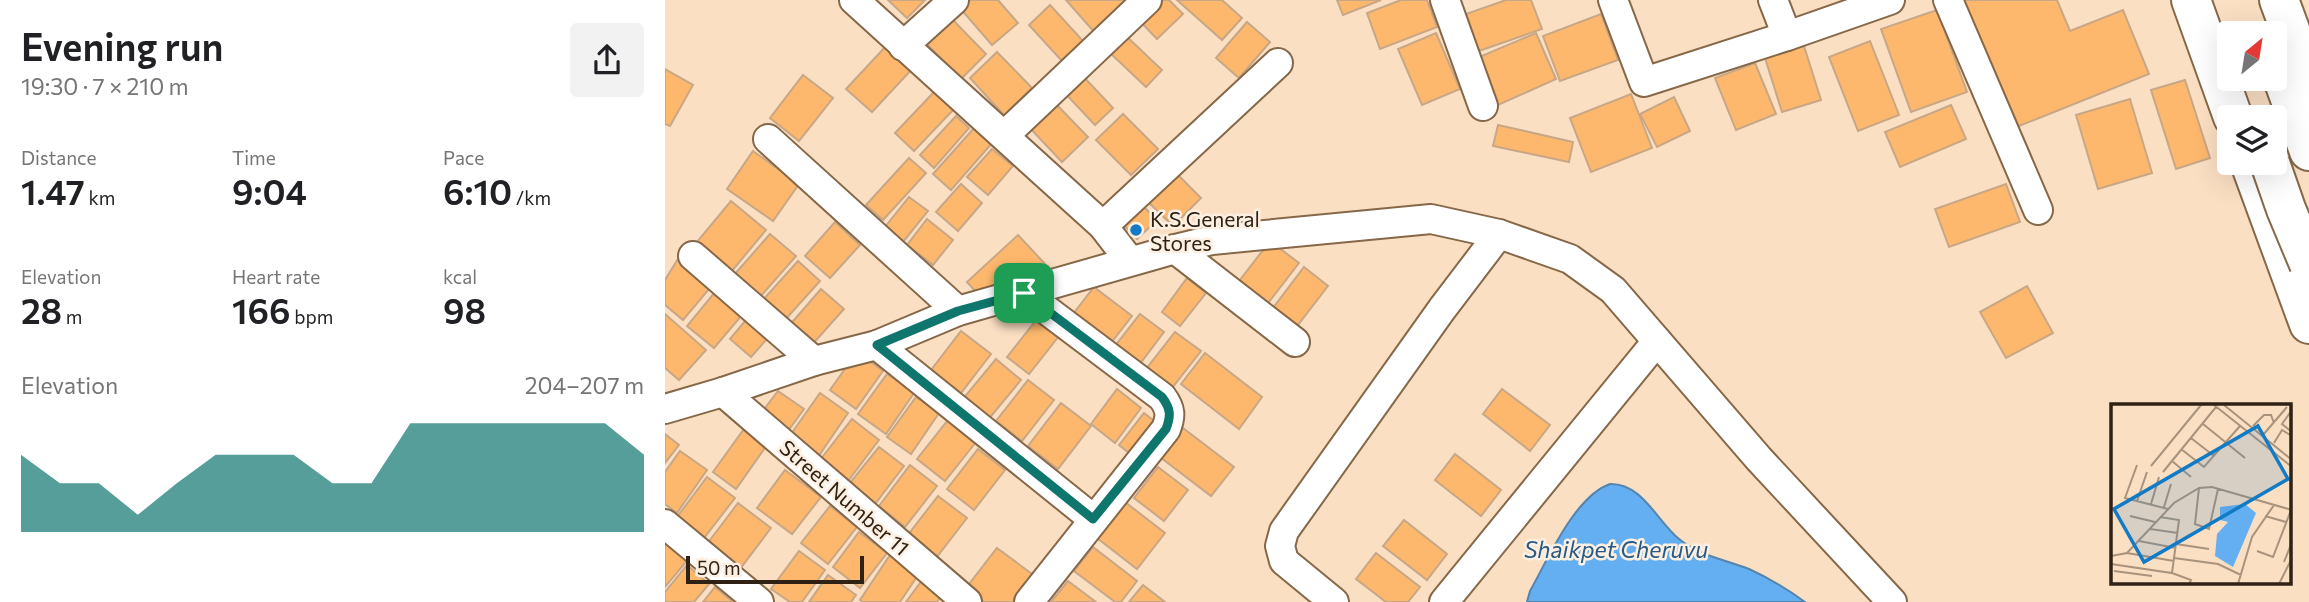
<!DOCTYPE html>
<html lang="en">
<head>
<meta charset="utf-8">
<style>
  :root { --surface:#fff; --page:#f2f2f2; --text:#202124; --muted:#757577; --accent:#0f766e }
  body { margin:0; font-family:Commissioner,sans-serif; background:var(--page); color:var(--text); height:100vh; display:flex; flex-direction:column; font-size:26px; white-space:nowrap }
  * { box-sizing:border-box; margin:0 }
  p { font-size:23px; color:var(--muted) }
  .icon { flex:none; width:38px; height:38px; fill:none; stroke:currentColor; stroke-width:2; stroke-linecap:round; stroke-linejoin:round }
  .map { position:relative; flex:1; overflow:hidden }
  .panel { display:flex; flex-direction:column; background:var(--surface); width:665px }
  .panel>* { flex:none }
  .needle { width:46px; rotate:30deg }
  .buttons { position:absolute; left:1552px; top:21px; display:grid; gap:14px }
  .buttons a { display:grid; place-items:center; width:70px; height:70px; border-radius:7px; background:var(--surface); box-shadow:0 7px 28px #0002; font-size:35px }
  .scale { position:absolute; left:21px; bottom:18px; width:178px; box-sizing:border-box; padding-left:7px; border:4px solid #2f2215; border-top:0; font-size:19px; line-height:24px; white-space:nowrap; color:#2f2215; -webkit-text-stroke:5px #fdefe1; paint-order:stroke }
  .pin { position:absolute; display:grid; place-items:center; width:60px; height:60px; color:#fff; margin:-30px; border-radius:14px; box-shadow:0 4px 10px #0006 }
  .round { display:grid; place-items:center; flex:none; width:74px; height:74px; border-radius:7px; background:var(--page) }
  .head { display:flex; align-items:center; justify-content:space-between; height:119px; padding:0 21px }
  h1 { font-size:38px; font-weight:600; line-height:52px }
  .metrics { display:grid; grid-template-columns:repeat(3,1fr); gap:10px; height:119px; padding:7px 21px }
  .metrics div { display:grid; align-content:center }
  .metrics b { font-size:35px; font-weight:600 }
  .metrics small { font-size:19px; font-weight:400 }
  .metrics p { font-size:19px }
  .chart { height:196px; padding:14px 21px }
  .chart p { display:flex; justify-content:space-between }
  .chart svg { width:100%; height:126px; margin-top:7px; fill:var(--accent); opacity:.7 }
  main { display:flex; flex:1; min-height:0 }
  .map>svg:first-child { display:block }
  .water { fill:#64aff1; stroke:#5485af; stroke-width:2 }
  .building { fill:#fdb86d; stroke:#c8a786; stroke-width:2 }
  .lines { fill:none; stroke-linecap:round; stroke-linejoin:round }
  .minor-casing { stroke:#866848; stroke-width:32 }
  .primary-casing { stroke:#866848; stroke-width:42 }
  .minor { stroke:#fff; stroke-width:28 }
  .primary { stroke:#fff; stroke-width:38 }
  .primary-bridge-casing { stroke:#866848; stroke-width:42; stroke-linecap:butt }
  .primary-bridge { stroke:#fff; stroke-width:38 }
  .route-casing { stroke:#fff; stroke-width:14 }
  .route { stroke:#0f766e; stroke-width:9 }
  .poi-dot { fill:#117bc6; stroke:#fdefe1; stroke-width:2.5 }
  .labels { text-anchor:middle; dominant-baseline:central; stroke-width:5; stroke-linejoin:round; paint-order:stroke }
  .poi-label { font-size:21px; fill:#2f2215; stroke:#fdefe1; text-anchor:start }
  .street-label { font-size:21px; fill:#2f2215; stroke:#fdefe1 }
  .water-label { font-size:23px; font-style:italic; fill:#265a86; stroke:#fdefe1 }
  .inset-road { fill:none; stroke:#a9937d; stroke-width:2 }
  .view { fill:#117bc6; fill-opacity:0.15; stroke:#117bc6; stroke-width:3.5 }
  .inset-edge { fill:none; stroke:#2f2215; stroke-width:3.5 }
</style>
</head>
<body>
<main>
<section class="panel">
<div class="head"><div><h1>Evening run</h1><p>19:30 · 7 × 210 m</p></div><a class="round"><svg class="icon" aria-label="share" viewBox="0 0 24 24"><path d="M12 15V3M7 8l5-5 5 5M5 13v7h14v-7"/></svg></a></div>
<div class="metrics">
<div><p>Distance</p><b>1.47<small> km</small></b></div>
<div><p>Time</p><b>9:04</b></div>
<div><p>Pace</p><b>6:10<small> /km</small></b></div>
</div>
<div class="metrics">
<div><p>Elevation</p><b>28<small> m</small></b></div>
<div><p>Heart rate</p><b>166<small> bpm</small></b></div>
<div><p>kcal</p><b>98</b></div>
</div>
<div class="chart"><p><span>Elevation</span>204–207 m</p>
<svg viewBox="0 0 160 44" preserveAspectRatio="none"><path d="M0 44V17L10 27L20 27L30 38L40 27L50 17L60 17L70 17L80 27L90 27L100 6L110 6L120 6L130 6L140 6L150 6L160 17V44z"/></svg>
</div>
</section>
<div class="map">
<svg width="1644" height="602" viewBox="0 0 1644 602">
  <rect width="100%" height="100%" fill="#fbdfc3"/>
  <!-- water -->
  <path class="water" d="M945,484C977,483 992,521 1014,539C1035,556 1061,560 1084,569C1104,578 1122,589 1140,602H862L865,591C883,559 910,496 945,484Z"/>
  <!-- building -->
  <g class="building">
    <path d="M223,0H260L242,18Z"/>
    <path d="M303,0H333L353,23L327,45L294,7Z"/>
    <path d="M401,0H469L431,34Z"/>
    <path d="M492,0H504L518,14L492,39L473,19Z"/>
    <path d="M512,0H557L577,18L557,40Z"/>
    <path d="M672,0H716L678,15Z"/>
    <path d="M736,0H762L772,27L715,49L702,13Z"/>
    <path d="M841,0H866L877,29L814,51L801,14Z"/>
    <path d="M1297,0H1392L1405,31L1458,10L1484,74L1349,128Z"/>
    <path d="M385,5L418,41L397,61L364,25Z"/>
    <path d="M1272,10L1302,92L1246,112L1216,29Z"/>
    <path d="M936,14L953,60L895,81L878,36Z"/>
    <path d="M285,17L321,54L296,79L259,41Z"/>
    <path d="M582,22L605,42L574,78L551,58Z"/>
    <path d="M771,33L795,89L757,105L733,49Z"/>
    <path d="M871,33L891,79L833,105L812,58Z"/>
    <path d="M459,34L497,70L481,87L443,51Z"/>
    <path d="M1205,41L1234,115L1193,131L1164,57Z"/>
    <path d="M223,44L248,68L207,112L181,89Z"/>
    <path d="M1139,46L1156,100L1117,112L1100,58Z"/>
    <path d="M332,52L367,88L339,115L305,78Z"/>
    <path d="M1090,63L1111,114L1071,130L1050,78Z"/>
    <path d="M0,69L28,85L5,126L0,124Z"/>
    <path d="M415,73L448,108L430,125L397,90Z"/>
    <path d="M138,75L168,98L134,141L105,118Z"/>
    <path d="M1520,80L1545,158L1511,169L1486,90Z"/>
    <path d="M270,91L289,109L249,151L230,133Z"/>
    <path d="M966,94L987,148L926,172L905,118Z"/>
    <path d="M1009,97L1025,131L992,147L975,114Z"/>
    <path d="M1465,99L1487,173L1433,189L1411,115Z"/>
    <path d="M388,101L423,137L397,162L363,126Z"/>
    <path d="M1286,105L1301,139L1235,167L1220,132Z"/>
    <path d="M458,114L493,149L466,175L431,140Z"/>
    <path d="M291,116L304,128L269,168L255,155Z"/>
    <path d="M833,125L908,142L904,162L828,146Z"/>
    <path d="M310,127L328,142L286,190L268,174Z"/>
    <path d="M327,149L348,166L323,195L302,177Z"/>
    <path d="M88,151L134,184L108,221L62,189Z"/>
    <path d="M244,158L261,173L218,220L201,205Z"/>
    <path d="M508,170L536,198L508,226L480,199Z"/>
    <path d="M296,184L317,203L293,231L271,212Z"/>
    <path d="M1341,184L1355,222L1284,247L1270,209Z"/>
    <path d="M244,197L263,211L238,242L220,227Z"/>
    <path d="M66,201L101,230L66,272L31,243Z"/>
    <path d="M473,201L492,220L472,239L453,219Z"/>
    <path d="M262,219L288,240L268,265L242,245Z"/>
    <path d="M170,222L195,245L165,278L140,256Z"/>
    <path d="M105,234L131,256L95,297L69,275Z"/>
    <path d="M353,235L382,266L311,292L302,282Z"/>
    <path d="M605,241L634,263L600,307L571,285Z"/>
    <path d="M16,254L50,282L18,320L0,305V280Z"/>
    <path d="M133,261L155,281L119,321L97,301Z"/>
    <path d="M639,267L663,286L629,330L605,312Z"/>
    <path d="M522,278L541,293L515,326L497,312Z"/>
    <path d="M55,286L82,309L49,348L22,326Z"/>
    <path d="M1362,286L1388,333L1341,358L1315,312Z"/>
    <path d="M429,287L467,316L446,343L408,314Z"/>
    <path d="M156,289L179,309L145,347L123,327Z"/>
    <path d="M0,314L41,350L14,380L0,368Z"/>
    <path d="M86,314L107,333L86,357L65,339Z"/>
    <path d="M475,314L499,332L471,369L446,351Z"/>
    <path d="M372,319L394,336L364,374L342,357Z"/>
    <path d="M296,331L326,354L296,393L266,370Z"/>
    <path d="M510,332L536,351L507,388L481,369Z"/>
    <path d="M192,352L218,371L191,409L165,390Z"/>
    <path d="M540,353L597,397L574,429L516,384Z"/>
    <path d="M331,359L356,380L322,421L297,400Z"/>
    <path d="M222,374L249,393L221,434L193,414Z"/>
    <path d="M363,380L389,400L357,441L331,421Z"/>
    <path d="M452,389L476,408L450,443L426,424Z"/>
    <path d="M837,389L885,425L865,451L818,414Z"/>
    <path d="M113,391L139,409L123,431L97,412Z"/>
    <path d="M155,393L183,413L153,457L124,437Z"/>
    <path d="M251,397L274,413L246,454L222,437Z"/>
    <path d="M396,403L426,426L393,469L363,446Z"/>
    <path d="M479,413L493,424L468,456L454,445Z"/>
    <path d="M187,419L214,440L183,481L155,460Z"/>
    <path d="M283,420L311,442L280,481L252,459Z"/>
    <path d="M518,428L569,467L546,496L495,457Z"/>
    <path d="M79,429L102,445L71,489L48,472Z"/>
    <path d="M0,434L14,445L0,463Z"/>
    <path d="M214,447L239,466L210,504L184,484Z"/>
    <path d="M313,449L340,470L309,510L282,489Z"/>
    <path d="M15,451L42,470L12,513L0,504V472Z"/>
    <path d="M790,454L836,490L816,516L770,480Z"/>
    <path d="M245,465L272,486L240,527L214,506Z"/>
    <path d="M493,467L523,490L499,521L469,498Z"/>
    <path d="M120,470L156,497L127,534L92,508Z"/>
    <path d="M42,477L70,498L39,538L12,517Z"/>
    <path d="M273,496L302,518L271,558L242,536Z"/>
    <path d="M460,502L500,533L472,569L432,538Z"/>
    <path d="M73,503L106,528L75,569L42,544Z"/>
    <path d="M165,506L192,527L163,564L136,543Z"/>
    <path d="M739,520L782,554L762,580L718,546Z"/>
    <path d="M194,532L222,553L195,588L168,567Z"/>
    <path d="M0,536L25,557L0,587Z"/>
    <path d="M428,547L472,581L456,602H450L409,571Z"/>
    <path d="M332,548L371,577L352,602H319L301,588Z"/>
    <path d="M134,551L160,570L137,602H125L106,589Z"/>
    <path d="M711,553L755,587L743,602H721L691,579Z"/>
    <path d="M225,555L253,575L235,602H198L195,600Z"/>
    <path d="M22,565L44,584L29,602H0V592Z"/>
    <path d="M163,575L191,595L186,602H144Z"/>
    <path d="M258,579L278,594L272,602H241Z"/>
    <path d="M403,581L431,602H386Z"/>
    <path d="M478,585L500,602H464Z"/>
    <path d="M50,587L68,602H38Z"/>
  </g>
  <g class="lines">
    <defs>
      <g id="minor">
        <path d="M189,0L438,226L465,261"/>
        <path d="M780,0L818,106"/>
        <path d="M948,0L979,82L1122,36L1225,0"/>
        <path d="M1108,0L1122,36"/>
        <path d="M1283,0L1373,210"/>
        <path d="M238,46L289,0"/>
        <path d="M340,135L482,0"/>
        <path d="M103,139L293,311"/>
        <path d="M438,226L613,63"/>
        <path d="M510,249L630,342"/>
        <path d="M28,256L149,361"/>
        <path d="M359,293L497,397C506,409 506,416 501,429L364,602"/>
        <path d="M212,345L428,519"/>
        <path d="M58,392L302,602"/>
        <path d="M0,409L58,392L149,361L212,345L293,311L510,249L547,240L766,219L834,234L905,259L948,290L1094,459L1227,602"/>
        <path d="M0,524L94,602"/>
        <path d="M669,602L619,561L615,546L619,531L777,309L834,234"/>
        <path d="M779,602L992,341"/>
      </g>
      <g id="primary">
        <path d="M1526,0L1568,117"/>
        <path d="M1614,0L1644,81"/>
        <path d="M1610,57L1644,151"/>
        <path d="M1585,163L1644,324"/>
      </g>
    </defs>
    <!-- minor casing -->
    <use href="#minor" class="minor-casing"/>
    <!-- primary casing -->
    <use href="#primary" class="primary-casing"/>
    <!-- minor -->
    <use href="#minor" class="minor"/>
    <!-- primary -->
    <use href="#primary" class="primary"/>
    <defs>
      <path id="primary-bridge" d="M1605,163L1621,209L1644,264"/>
    </defs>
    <!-- primary-bridge casing -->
    <use href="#primary-bridge" class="primary-bridge-casing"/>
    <!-- primary-bridge -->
    <use href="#primary-bridge" class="primary-bridge"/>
  </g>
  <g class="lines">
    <defs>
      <path id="route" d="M359,293L497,397C506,409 506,416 501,429L428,519L212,345L293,311Z"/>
    </defs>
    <!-- route casing -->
    <use href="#route" class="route-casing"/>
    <!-- route -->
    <use href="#route" class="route"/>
  </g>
  <!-- markers -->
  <circle class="poi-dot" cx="471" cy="230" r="7"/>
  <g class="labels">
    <!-- poi labels -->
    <g class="poi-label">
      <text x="485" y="218">K.S.General<tspan x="485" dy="24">Stores</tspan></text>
    </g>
    <!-- street labels -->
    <g class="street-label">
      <text transform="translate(180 497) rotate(41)">Street Number 11</text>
    </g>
    <!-- water labels -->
    <g class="water-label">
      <text x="951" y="549">Shaikpet Cheruvu</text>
    </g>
  </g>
  <!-- overview -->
  <g transform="translate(1446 404)">
    <rect width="180" height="180" fill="#fbdfc3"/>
    <path d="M134,100L145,109L122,163L104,152L106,130L117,118L109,116V103Z" fill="#64aff1"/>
    <path class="inset-road" d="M103,1L181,63M113,1L181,56M181,6L171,20L181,28M92,20L134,54M142,22L153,11H160L163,19M152,31L176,3M80,34L103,52M163,39L171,26L181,32M70,45L93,63L129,22M61,57L80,73M26,61L14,94L57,105M40,62L90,1M52,68L105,3M88,84L84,120L98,125L107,85M26,97L36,68M40,100L48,73M53,103L60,80M19,112L44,118M154,112L175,118M39,125L67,129M28,137L65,144M65,140L98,145M146,147L162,153L180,106M16,149L63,157M0,152L16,149L63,99L88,84L101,83L181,106M63,154L107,160L130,171M173,158L181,138M0,160L61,169L68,116L49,113M3,167L41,172M61,169L80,176L78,180M127,180L141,133L163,101M168,180L181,154"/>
    <path class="view" d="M147,22L177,75L33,158L3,105Z"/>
    <rect width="180" height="180" class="inset-edge"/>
  </g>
</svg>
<div class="buttons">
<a><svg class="needle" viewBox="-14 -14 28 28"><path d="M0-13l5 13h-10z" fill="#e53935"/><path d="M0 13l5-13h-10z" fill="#757577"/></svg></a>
<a><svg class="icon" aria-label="layers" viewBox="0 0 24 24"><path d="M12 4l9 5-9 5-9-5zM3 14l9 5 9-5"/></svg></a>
</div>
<div class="scale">50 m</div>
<div class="pin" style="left:359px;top:293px;background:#1e9e55"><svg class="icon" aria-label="arrive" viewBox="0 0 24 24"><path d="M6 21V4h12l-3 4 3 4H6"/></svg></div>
</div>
</main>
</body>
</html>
